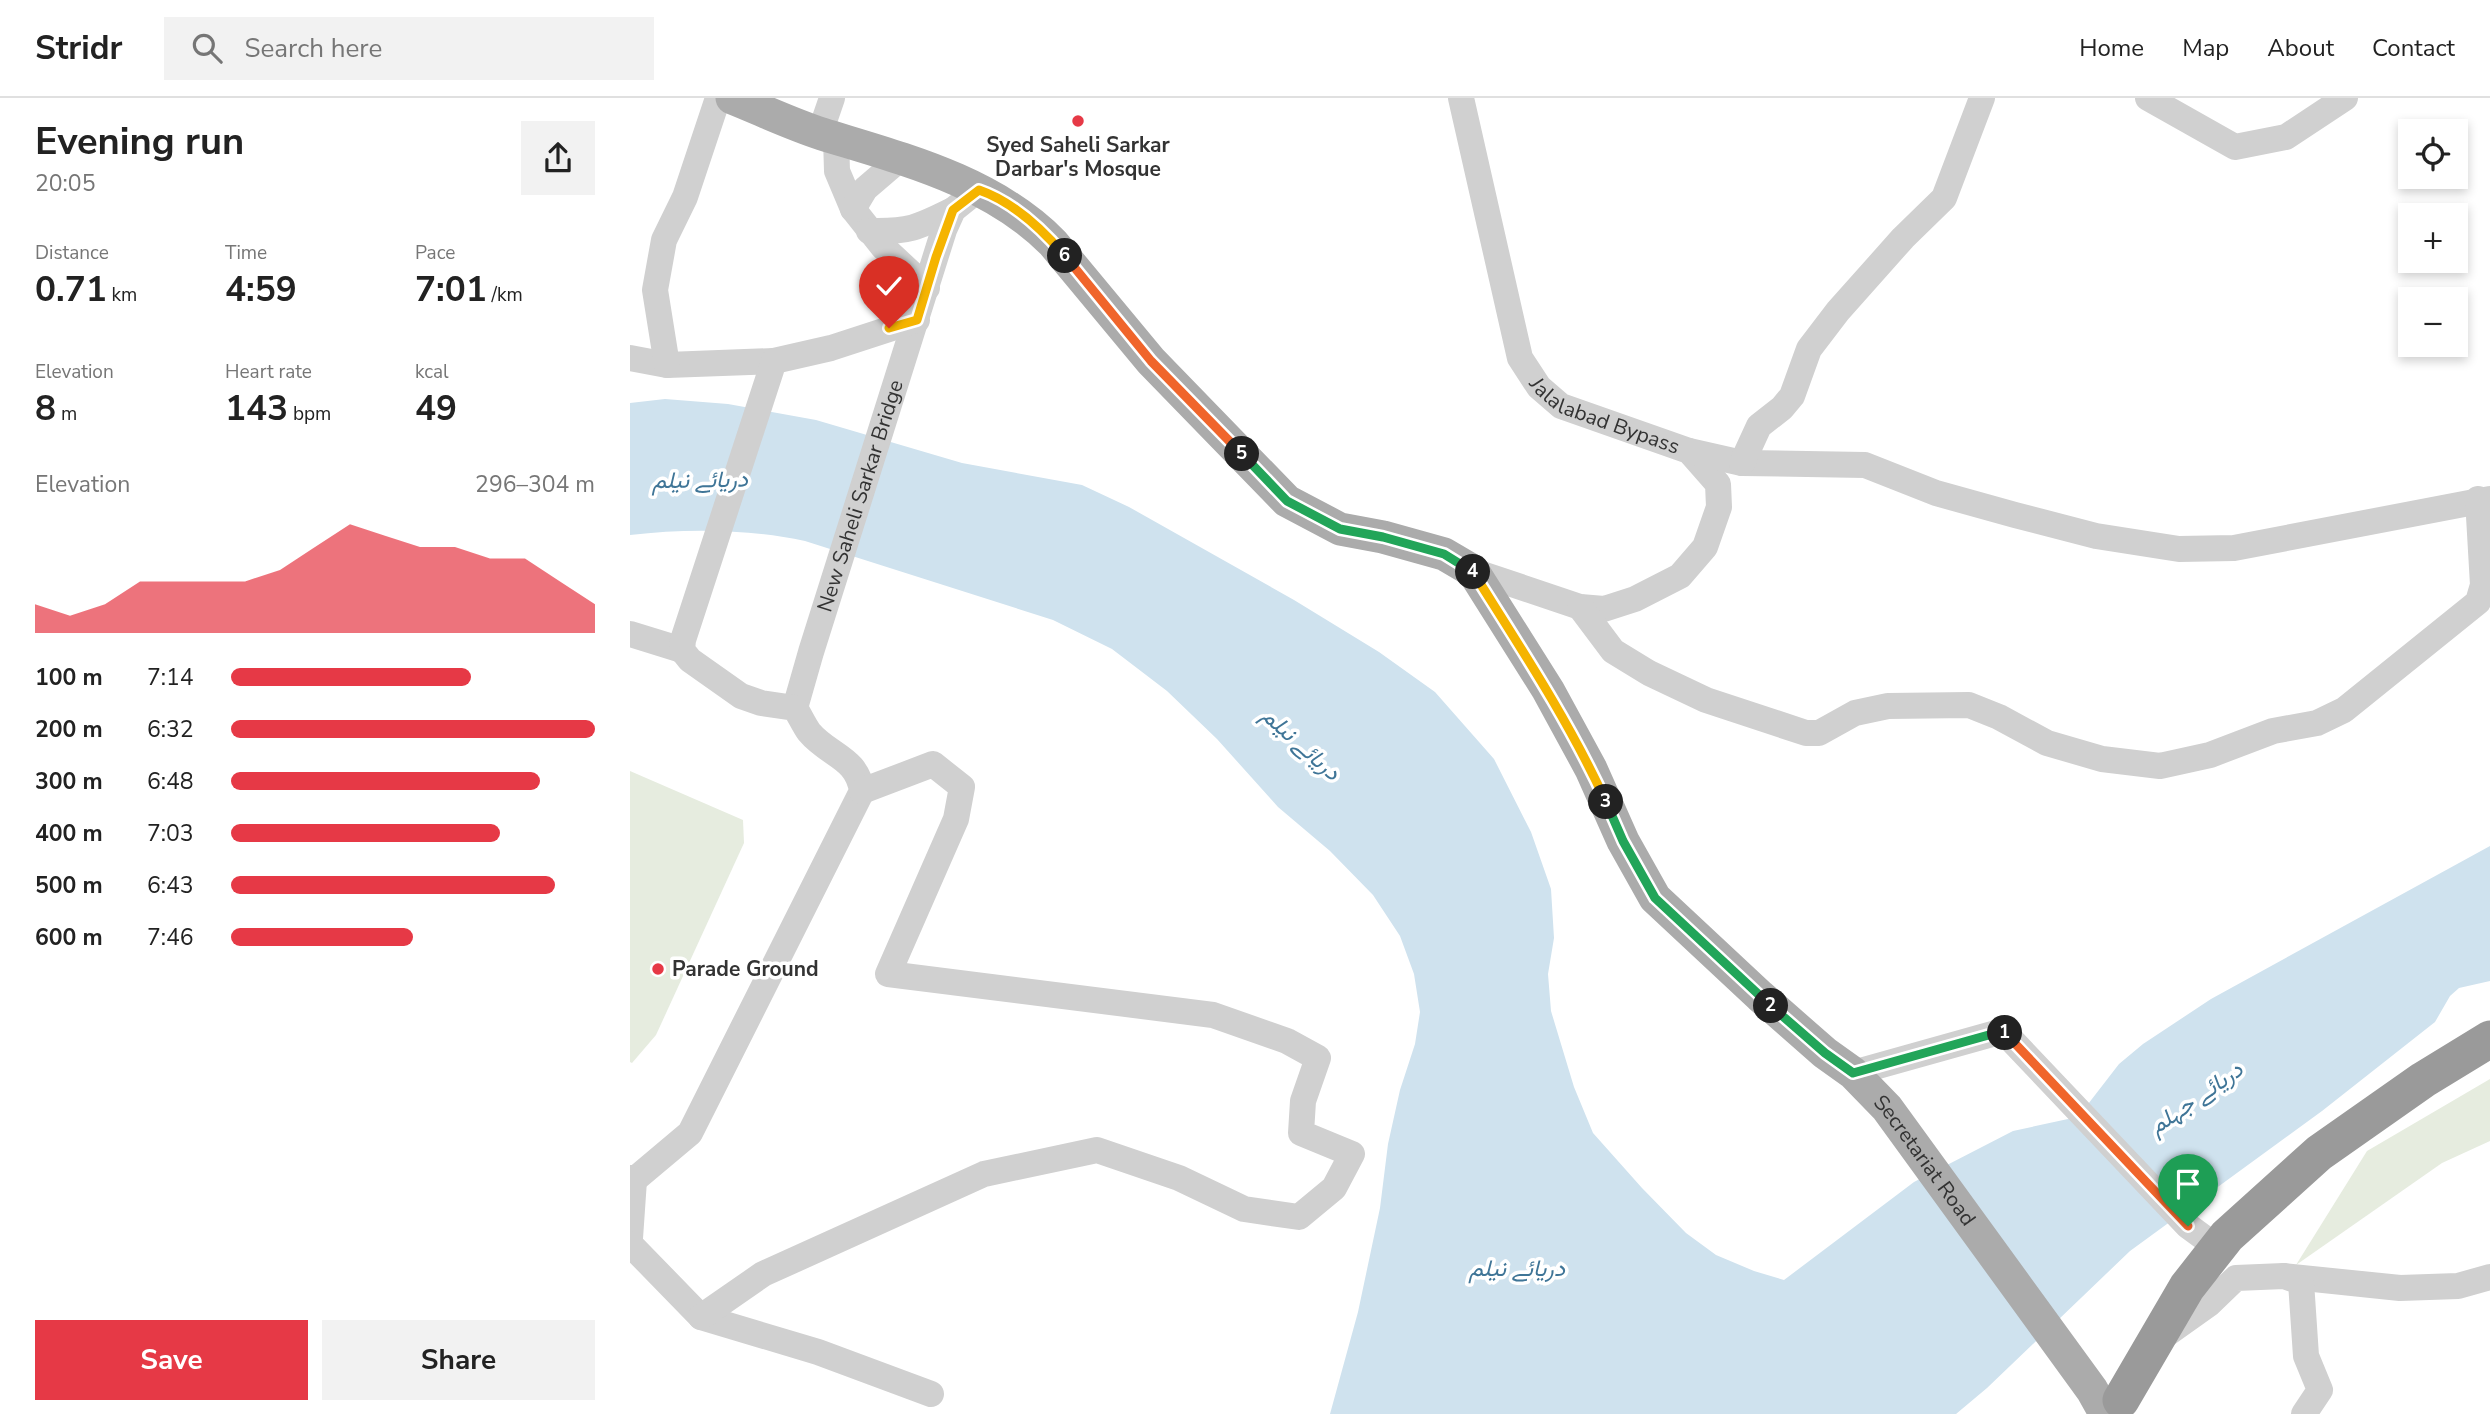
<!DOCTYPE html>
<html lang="en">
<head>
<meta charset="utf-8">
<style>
  :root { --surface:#fff; --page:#f2f2f2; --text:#222; --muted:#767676; --line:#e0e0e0; --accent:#e63946 }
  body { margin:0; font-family:"Nunito Sans",Vazirmatn,sans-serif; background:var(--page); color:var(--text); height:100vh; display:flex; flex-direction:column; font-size:26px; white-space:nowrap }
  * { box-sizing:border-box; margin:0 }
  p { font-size:23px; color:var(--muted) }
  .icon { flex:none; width:38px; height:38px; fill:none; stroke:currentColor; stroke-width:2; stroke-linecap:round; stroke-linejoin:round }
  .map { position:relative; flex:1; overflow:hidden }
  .side { display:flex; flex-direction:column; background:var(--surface); width:630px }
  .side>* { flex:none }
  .tools { position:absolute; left:1768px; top:21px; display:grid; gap:14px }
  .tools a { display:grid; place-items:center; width:70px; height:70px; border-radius:0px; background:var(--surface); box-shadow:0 4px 10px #0003; font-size:35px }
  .pin { position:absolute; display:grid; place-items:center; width:60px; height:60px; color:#fff; margin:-72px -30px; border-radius:50% 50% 50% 0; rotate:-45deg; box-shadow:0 0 7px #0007 }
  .pin .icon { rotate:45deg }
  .km { position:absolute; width:35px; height:35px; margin:-18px; border-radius:50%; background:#222; color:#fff; font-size:19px; line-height:35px; text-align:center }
  .round { display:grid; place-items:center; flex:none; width:74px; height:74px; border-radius:0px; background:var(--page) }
  .summary { display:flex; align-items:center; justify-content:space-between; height:119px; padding:0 35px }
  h1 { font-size:38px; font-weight:700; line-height:52px }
  .stats { display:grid; grid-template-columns:repeat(3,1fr); gap:10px; height:119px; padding:7px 35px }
  .stats div { display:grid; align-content:center }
  .stats b { font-size:35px; font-weight:700 }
  .stats small { font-size:19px; font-weight:400 }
  .stats p { font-size:19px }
  .chart { height:196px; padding:14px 35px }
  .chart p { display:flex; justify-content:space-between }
  .chart svg { width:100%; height:126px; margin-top:7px; fill:var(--accent); opacity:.7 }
  .button { display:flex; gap:14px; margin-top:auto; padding:14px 35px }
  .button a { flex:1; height:80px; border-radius:0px; background:var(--accent); color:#fff; font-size:28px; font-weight:700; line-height:80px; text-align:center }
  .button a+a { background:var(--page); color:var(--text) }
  ul { padding:0 35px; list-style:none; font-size:23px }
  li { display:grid; grid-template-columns:112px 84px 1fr; align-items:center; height:52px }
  li i { height:18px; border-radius:9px; background:var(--accent) }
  header { display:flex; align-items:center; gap:42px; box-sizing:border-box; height:98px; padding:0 35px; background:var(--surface); border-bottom:2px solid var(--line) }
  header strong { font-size:33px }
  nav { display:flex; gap:38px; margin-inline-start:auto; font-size:24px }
  .search { width:490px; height:63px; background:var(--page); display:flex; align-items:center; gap:18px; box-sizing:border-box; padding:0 24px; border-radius:0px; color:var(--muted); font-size:26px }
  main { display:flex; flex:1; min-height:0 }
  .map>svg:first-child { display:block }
  .green { fill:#e6ecdf }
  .water { fill:#cfe2ee }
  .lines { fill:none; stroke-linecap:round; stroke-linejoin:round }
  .minor { stroke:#d0d0d0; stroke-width:26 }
  .major { stroke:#ababab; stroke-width:33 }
  .highway { stroke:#9a9a9a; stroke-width:37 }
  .split-1-casing { stroke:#fff; stroke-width:14 }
  .split-2-casing { stroke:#fff; stroke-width:14 }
  .split-3-casing { stroke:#fff; stroke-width:14 }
  .split-4-casing { stroke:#fff; stroke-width:14 }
  .split-5-casing { stroke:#fff; stroke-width:14 }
  .split-6-casing { stroke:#fff; stroke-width:14 }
  .split-7-casing { stroke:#fff; stroke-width:14 }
  .split-1 { stroke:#f0652b; stroke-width:9 }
  .split-2 { stroke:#22a559; stroke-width:9 }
  .split-3 { stroke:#22a559; stroke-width:9 }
  .split-4 { stroke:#f5b400; stroke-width:9 }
  .split-5 { stroke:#22a559; stroke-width:9 }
  .split-6 { stroke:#f0652b; stroke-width:9 }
  .split-7 { stroke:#f5b400; stroke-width:9 }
  .poi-dot { fill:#e63946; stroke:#fff; stroke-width:2.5 }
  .labels { text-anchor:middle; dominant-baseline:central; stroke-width:7; stroke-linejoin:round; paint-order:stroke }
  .poi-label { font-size:21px; font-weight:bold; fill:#333; stroke:#fff }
  .street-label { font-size:21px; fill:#333; stroke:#fff }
  .water-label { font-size:23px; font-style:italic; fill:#3f7597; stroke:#fff }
</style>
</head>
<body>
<header>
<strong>Stridr</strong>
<div class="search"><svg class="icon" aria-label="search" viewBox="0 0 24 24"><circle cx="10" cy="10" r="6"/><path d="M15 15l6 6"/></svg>Search here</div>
<nav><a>Home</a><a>Map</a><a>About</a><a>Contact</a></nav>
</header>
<main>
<section class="side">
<div class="summary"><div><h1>Evening run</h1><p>20:05</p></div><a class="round"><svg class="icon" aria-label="share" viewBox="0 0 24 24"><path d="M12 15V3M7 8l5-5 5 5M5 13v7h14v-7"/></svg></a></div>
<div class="stats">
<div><p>Distance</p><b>0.71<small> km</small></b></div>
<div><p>Time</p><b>4:59</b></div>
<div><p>Pace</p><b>7:01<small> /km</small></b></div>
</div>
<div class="stats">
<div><p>Elevation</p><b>8<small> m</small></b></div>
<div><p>Heart rate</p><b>143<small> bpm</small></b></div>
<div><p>kcal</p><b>49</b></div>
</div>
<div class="chart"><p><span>Elevation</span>296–304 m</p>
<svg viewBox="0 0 160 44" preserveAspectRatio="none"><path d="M0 44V34L10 38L20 34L30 26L40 26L50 26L60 26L70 22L80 14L90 6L100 10L110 14L120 14L130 18L140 18L150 26L160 34V44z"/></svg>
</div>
<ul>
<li><b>100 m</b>7:14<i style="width:66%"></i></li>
<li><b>200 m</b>6:32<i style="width:100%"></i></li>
<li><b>300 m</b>6:48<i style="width:85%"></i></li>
<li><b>400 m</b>7:03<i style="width:74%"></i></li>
<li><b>500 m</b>6:43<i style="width:89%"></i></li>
<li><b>600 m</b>7:46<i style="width:50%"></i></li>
</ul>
<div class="button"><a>Save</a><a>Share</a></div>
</section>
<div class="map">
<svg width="1860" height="1316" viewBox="0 0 1860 1316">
  <rect width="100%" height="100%" fill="#fff"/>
  <!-- green -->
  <g class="green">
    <path d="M0,673L113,722L114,745L26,937L2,965L0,964Z"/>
    <path d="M1860,981V1043L1812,1065L1666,1167L1737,1053Z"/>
  </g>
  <!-- water -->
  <path class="water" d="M35,301L98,306L186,322L332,365L452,387L499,409L664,502L749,554L805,594L864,661L901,734L921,791L924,840L918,876L921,913L944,989L963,1035L1012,1090L1056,1135L1086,1157L1124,1173L1154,1182L1284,1084L1383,1033L1438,1021L1455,1010L1489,966L1513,946L1581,901L1860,748V883L1829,890L1820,898L1805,924L1692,1013L1500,1153L1357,1290L1326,1316H700L728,1214L750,1110L758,1046L770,992L785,946L790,914L784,876L770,838L743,797L700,753L648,709L587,641L537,593L482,551L423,522L175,443C117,431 59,430 0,437V305Z"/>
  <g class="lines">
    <!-- minor -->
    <g class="minor">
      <path id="s1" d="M831,0L890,260L909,289L931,308L1059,353L1088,386L1089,409L1075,449L1050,478L1005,501L974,511L950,509L843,473"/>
      <path d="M1518,0L1605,49L1656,39L1715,0"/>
      <path d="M190,35L202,0"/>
      <path d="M206,40L207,73L223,111L253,149L297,190"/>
      <path d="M223,111L235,91L270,61"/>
      <path d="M239,133C279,134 287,130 323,112"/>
      <path d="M0,260L37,267L144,263"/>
      <path d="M37,267L25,192L34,142L55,99L88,0"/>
      <path d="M1059,353L1112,365L1235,367L1306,395L1385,417L1466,438L1549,451L1604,450L1860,401"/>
      <path d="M1112,365L1129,328L1152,310L1162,298L1179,251L1208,213L1273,140L1314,100L1352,0"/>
      <path d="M950,509L983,553L1019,575L1076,602L1176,635H1189L1225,615L1258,608L1339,607L1369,619L1417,645L1472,661L1530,668L1580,657L1643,633L1687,625L1714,612L1848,504L1853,487L1848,401"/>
      <path d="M0,536L52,552"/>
      <path id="s2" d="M165,610L181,554L314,132L323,112L349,91"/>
      <path d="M1223,975L1373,933L1558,1128L1588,1150"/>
      <path d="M0,1080L4,1082L60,1035L232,693C227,659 199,658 179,634C174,627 170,618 165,610L131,605L111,598L60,562L52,552L53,542L144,263L201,250L287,222"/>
      <path d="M0,1140L4,1082"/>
      <path d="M0,1146L71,1219L188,1254L301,1296"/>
      <path d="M1654,1178L1770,1190L1828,1188L1860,1179"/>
      <path d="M71,1219L133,1176L354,1076L467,1052L549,1080L614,1111L669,1119L704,1090L722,1056L671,1035L673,1003L688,960L657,943L583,917L258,876L326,721L332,689L303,666L232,693"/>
      <path d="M1534,1238L1579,1206L1606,1180L1654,1178L1671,1184L1676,1258L1690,1292L1674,1316"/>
    </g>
    <!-- major -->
    <path class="major" id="s3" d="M102,0C132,12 161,26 192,36C273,61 362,83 423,145L521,263L657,403L710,431L753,439L814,456L843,473L918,592L961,671L993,743L1025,800L1130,898L1195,955L1223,975L1257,1010L1462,1292L1471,1308"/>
    <!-- highway -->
    <path class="highway" d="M1491,1302L1557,1189L1597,1138L1689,1055L1793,982L1860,941"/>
  </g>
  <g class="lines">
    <defs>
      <path id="split-1" d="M1375,935L1558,1128"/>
      <path id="split-2" d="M1141,908L1195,955L1223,975L1373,933L1375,935"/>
      <path id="split-3" d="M976,704L993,743L1025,800L1141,908"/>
      <path id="split-4" d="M843,474C890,549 939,623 976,704"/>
      <path id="split-5" d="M612,356L657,403L710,431L753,439L814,456L843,474"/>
      <path id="split-6" d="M435,158L521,263L612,356"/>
      <path id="split-7" d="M259,230L287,222L306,159L323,112L349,92C384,104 412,131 435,158"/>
    </defs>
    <!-- split-1 casing -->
    <use href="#split-1" class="split-1-casing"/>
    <!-- split-2 casing -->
    <use href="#split-2" class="split-2-casing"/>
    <!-- split-3 casing -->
    <use href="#split-3" class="split-3-casing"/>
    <!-- split-4 casing -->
    <use href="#split-4" class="split-4-casing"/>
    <!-- split-5 casing -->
    <use href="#split-5" class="split-5-casing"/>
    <!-- split-6 casing -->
    <use href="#split-6" class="split-6-casing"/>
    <!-- split-7 casing -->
    <use href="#split-7" class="split-7-casing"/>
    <!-- split-1 -->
    <use href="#split-1" class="split-1"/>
    <!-- split-2 -->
    <use href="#split-2" class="split-2"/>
    <!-- split-3 -->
    <use href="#split-3" class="split-3"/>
    <!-- split-4 -->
    <use href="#split-4" class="split-4"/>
    <!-- split-5 -->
    <use href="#split-5" class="split-5"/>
    <!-- split-6 -->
    <use href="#split-6" class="split-6"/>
    <!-- split-7 -->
    <use href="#split-7" class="split-7"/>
  </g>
  <!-- markers -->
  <g class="poi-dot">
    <circle cx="448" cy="23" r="7"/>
    <circle cx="28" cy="871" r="7"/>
  </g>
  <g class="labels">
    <!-- poi labels -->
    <g class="poi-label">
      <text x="448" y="47">Syed Saheli Sarkar<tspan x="448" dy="24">Darbar's Mosque</tspan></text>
      <text x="42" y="871" text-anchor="start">Parade Ground</text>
    </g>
    <!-- street labels -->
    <g class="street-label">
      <text stroke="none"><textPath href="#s1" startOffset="374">Jalalabad Bypass</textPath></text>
      <text stroke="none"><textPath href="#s2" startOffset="222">New Saheli Sarkar Bridge</textPath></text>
      <text stroke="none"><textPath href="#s3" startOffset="1657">Secretariat Road</textPath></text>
    </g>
    <!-- water labels -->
    <g class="water-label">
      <text transform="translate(70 382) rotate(-1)">دریائے نیلم</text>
      <text transform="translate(671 646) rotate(42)">دریائے نیلم</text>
      <text transform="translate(1566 1000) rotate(-35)">دریائے جہلم</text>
      <text x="887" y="1170">دریائے نیلم</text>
    </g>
  </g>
</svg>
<div class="tools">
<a><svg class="icon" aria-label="locate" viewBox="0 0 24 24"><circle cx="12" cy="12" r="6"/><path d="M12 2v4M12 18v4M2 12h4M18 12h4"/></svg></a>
<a>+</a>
<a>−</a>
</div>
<div class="pin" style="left:1558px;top:1128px;background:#1e9e55"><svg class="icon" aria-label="arrive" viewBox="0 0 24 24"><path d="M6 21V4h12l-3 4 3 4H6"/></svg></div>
<div class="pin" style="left:259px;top:230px;background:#d93025"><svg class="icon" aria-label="check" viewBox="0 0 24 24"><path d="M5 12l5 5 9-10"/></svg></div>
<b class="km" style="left:1375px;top:935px">1</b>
<b class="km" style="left:1141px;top:908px">2</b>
<b class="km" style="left:976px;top:704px">3</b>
<b class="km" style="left:843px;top:474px">4</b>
<b class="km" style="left:612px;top:356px">5</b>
<b class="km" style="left:435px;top:158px">6</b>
</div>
</main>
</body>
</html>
